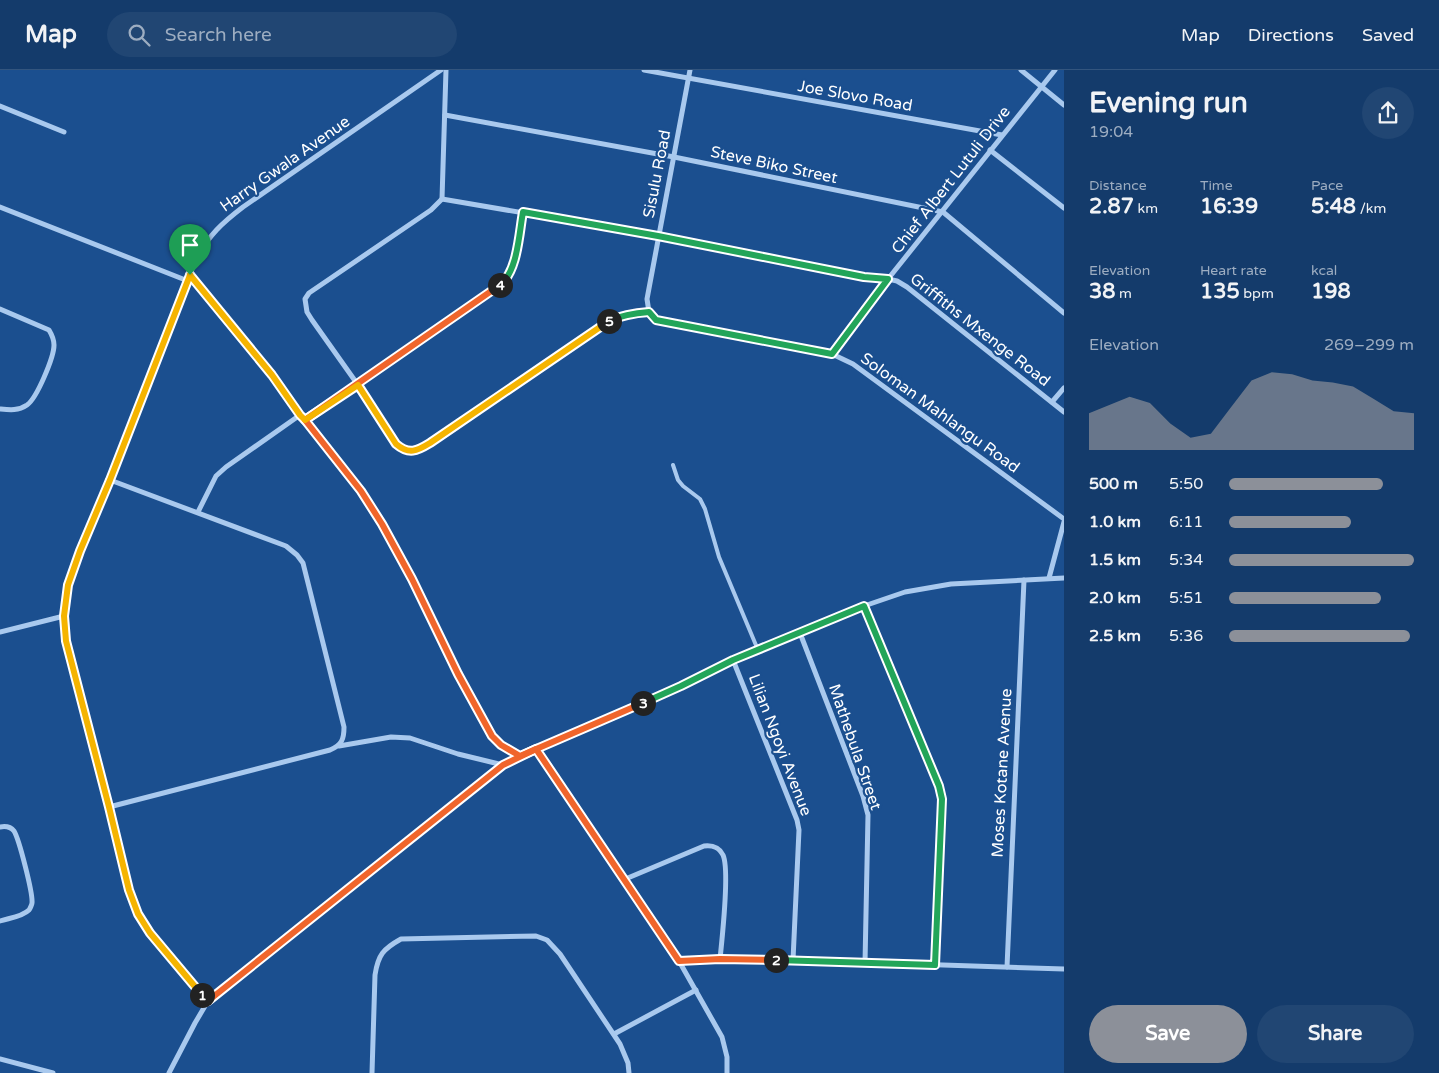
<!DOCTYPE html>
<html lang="en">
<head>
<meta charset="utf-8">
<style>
  :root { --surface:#143b6b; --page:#214673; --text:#f1f3f6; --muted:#9dadc1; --line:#33557e; --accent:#8c9099 }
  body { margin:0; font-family:"Varela Round",sans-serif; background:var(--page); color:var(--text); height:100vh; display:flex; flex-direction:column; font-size:19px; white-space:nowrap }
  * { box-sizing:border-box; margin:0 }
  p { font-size:16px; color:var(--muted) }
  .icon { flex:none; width:28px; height:28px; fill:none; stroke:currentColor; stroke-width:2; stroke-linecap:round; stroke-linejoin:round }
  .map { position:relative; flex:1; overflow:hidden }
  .details { display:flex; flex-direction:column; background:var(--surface); width:375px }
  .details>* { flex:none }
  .pin { position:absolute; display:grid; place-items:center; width:42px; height:42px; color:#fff; margin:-51px -21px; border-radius:50% 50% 50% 0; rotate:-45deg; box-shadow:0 0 5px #0007 }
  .pin .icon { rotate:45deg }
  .km { position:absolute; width:25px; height:25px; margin:-12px; border-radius:50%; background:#222; color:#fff; font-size:14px; line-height:25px; text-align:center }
  .round { display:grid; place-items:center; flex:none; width:52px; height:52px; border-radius:26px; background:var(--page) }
  .overview { display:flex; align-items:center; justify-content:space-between; height:85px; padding:0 25px }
  h1 { font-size:28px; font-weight:700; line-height:38px }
  .stats { display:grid; grid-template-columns:repeat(3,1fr); gap:8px; height:85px; padding:5px 25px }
  .stats div { display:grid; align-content:center }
  .stats b { font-size:21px; font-weight:700 }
  .stats small { font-size:14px; font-weight:400 }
  .stats p { font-size:14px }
  .chart { height:140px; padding:10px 25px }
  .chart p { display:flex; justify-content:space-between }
  .chart svg { width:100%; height:90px; margin-top:5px; fill:var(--accent); opacity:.7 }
  .button { display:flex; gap:10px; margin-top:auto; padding:10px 25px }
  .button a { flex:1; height:58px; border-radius:30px; background:var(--accent); color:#fff; font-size:20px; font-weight:700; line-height:58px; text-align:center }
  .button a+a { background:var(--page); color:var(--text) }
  ul { padding:0 25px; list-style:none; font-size:16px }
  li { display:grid; grid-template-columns:80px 60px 1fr; align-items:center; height:38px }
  li i { height:12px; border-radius:6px; background:var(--accent) }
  header { display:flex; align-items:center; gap:30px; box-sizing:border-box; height:70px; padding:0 25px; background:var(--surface); border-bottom:1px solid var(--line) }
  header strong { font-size:24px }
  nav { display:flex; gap:28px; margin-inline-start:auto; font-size:18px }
  .search { width:350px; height:45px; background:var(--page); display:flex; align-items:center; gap:12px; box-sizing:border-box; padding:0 18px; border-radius:28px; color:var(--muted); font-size:19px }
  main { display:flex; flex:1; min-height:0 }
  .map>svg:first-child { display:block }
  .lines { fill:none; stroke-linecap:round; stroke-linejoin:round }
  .service { stroke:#a9c9ee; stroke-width:4 }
  .minor { stroke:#a9c9ee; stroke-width:5 }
  .split-1-casing { stroke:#fff; stroke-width:10 }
  .split-2-casing { stroke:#fff; stroke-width:10 }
  .split-3-casing { stroke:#fff; stroke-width:10 }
  .split-4-casing { stroke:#fff; stroke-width:10 }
  .split-5-casing { stroke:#fff; stroke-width:10 }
  .split-6-casing { stroke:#fff; stroke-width:10 }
  .split-1 { stroke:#f5b400; stroke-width:6 }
  .split-2 { stroke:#f0652b; stroke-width:6 }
  .split-3 { stroke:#22a559; stroke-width:6 }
  .split-4 { stroke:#f0652b; stroke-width:6 }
  .split-5 { stroke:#22a559; stroke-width:6 }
  .split-6 { stroke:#f5b400; stroke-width:6 }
  .labels { text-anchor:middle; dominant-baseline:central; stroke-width:4.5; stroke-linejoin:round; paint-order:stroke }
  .street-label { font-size:16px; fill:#fff; stroke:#1b4f8f }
</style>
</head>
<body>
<header>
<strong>Map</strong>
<div class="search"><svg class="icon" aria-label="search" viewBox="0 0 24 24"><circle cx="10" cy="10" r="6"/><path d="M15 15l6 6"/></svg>Search here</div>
<nav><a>Map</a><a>Directions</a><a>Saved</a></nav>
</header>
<main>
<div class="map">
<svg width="1064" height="1003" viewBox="0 0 1064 1003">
  <rect width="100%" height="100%" fill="#1b4f8f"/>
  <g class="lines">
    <!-- service -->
    <path class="service" d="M673,395L678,410L683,416L700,429L705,439L719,487L758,580"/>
    <!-- minor -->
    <g class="minor">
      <path d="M644,0L1002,65"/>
      <path d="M690,0L647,229L649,242L656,250L832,284L853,294L1064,449"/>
      <path d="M1021,0L1064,35"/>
      <path d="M0,36L64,62"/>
      <path d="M445,45L674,87L943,142L1064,243"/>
      <path d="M990,80L1064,138"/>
      <path d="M442,129L659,166L864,207L888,209L897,211L907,217L1064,342"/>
      <path d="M442,129L431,140L309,223L305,229L307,242L312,250L358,315L396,374C410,385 417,381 430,373L610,250L631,243L649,242"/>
      <path d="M442,129L446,0"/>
      <path d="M0,137L188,211"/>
      <path d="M190,205L272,305L300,345L317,363L361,421L382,454L412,509L458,604L492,666L501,675L519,686"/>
      <path d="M0,239L49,260C52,265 54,269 54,275C54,287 37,328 27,335C18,341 10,340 0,339"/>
      <path d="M832,284L888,209L1055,0"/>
      <path d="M1052,332L1064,318"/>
      <path d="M305,350L505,211C518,190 519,166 523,142"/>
      <path d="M198,442L216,406L226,397L300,345"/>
      <path d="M1049,508L1064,452"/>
      <path d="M864,536L939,716L942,729L935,895"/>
      <path d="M0,562L64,546"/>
      <path d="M800,563L863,726L868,745L865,893"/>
      <path d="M733,590L797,750L799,760L793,890"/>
      <path d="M339,676L391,667L410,668L458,684L503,695"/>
      <path d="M536,679L679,891L722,967L727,987V1003"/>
      <path d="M109,737L330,680C342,675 344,669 344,657L303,493L297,485L286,476L110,410"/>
      <path d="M0,757C5,756 10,756 14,761C19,769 33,823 32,833C32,834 30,839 29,840C22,847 9,848 0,851"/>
      <path d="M623,810L704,776C713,775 719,777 723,785C730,800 722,869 720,889"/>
      <path d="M679,891L720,889L793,890L1064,899"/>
      <path d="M1007,897L1024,510"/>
      <path d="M208,931L150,863L138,844L129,820L109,737L66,571L64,546L68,515L80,481L110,410L196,189C209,165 222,153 243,137L441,0"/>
      <path d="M614,964L696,920"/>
      <path d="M0,989L53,1003"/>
      <path d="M169,1003L195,953L208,931L503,695L519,686L681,616L733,590L864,536L905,522L951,514L1064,508"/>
      <path d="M372,1003L375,905C378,885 383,879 401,869L536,866L547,870L560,884L620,974L628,993L629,1003"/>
    </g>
  </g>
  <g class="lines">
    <defs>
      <path id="split-1" d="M190,205L110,410L80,481L68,515L64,546L66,571L109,737L129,820L138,844L150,863L202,925"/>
      <path id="split-2" d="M202,925L208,931L503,695L536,679L679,891L720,889L776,890"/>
      <path id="split-3" d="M643,633L681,616L733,590L864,536L939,716L942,729L935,895L776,890"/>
      <path id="split-4" d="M500,215L305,350L361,421L382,454L412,509L458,604L492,666L501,675L520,686L643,633"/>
      <path id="split-5" d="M500,215C518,201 519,163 523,142L658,166L864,207L888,209L832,284L656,250L649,242C634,243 622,245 609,251"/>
      <path id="split-6" d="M190,205L272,305L300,345L305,350L358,315L396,374C409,385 417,381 430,373L609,251"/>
    </defs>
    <!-- split-1 casing -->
    <use href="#split-1" class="split-1-casing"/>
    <!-- split-2 casing -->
    <use href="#split-2" class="split-2-casing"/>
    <!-- split-3 casing -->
    <use href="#split-3" class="split-3-casing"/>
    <!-- split-4 casing -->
    <use href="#split-4" class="split-4-casing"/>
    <!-- split-5 casing -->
    <use href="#split-5" class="split-5-casing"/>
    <!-- split-6 casing -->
    <use href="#split-6" class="split-6-casing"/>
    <!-- split-1 -->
    <use href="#split-1" class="split-1"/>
    <!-- split-2 -->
    <use href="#split-2" class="split-2"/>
    <!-- split-3 -->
    <use href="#split-3" class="split-3"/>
    <!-- split-4 -->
    <use href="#split-4" class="split-4"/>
    <!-- split-5 -->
    <use href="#split-5" class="split-5"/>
    <!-- split-6 -->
    <use href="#split-6" class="split-6"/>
  </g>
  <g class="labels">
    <!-- street labels -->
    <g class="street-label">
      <text transform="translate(855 26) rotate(10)">Joe Slovo Road</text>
      <text transform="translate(285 94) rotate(-35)">Harry Gwala Avenue</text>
      <text transform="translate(774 95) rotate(12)">Steve Biko Street</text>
      <text transform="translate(657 104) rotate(-79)">Sisulu Road</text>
      <text transform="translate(951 110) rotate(-52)">Chief Albert Lutuli Drive</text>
      <text transform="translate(980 260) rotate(38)">Griffiths Mxenge Road</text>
      <text transform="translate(940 343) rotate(36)">Soloman Mahlangu Road</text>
      <text transform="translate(780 675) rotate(69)">Lilian Ngoyi Avenue</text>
      <text transform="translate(855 677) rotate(71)">Mathebula Street</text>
      <text transform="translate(1002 703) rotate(-87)">Moses Kotane Avenue</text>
    </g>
  </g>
</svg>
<div class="pin" style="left:190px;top:205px;background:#1e9e55"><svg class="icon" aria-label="arrive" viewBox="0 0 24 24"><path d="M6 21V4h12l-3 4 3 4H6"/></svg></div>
<b class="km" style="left:202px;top:925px">1</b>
<b class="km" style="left:776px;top:890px">2</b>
<b class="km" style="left:643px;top:633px">3</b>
<b class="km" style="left:500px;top:215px">4</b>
<b class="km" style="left:609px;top:251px">5</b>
</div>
<section class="details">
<div class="overview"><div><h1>Evening run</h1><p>19:04</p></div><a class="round"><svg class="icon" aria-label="share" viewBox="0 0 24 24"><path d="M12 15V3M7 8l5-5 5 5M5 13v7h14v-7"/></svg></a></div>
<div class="stats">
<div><p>Distance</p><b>2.87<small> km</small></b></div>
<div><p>Time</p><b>16:39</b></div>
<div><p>Pace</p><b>5:48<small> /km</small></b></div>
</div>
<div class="stats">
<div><p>Elevation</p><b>38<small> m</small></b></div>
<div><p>Heart rate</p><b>135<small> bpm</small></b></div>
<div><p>kcal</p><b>198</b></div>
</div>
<div class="chart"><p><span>Elevation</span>269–299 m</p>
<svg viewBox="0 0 160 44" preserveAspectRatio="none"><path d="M0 44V26L10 22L20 18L30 21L40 31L50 38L60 36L70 23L80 10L90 6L100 7L110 10L120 11L130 13L140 19L150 25L160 26V44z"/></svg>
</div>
<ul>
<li><b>500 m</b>5:50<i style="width:83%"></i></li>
<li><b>1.0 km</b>6:11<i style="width:66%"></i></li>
<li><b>1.5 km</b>5:34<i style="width:100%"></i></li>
<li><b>2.0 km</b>5:51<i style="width:82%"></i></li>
<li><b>2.5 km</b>5:36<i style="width:98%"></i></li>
</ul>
<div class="button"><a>Save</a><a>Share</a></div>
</section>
</main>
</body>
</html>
